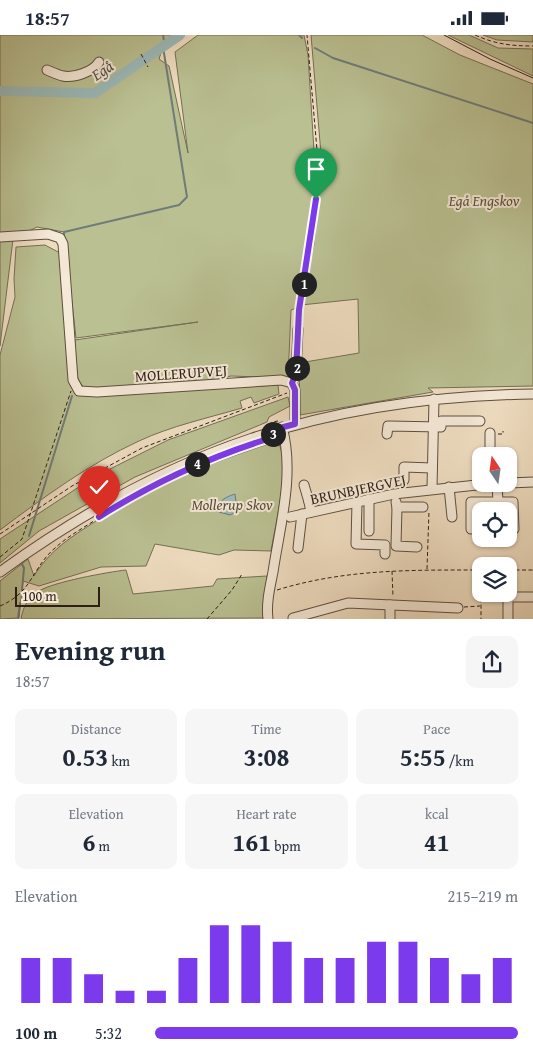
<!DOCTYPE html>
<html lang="en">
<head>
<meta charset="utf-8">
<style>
  :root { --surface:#fff; --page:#f6f6f7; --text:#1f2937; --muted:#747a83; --accent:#7c3aed }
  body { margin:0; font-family:"Gentium Book Plus",serif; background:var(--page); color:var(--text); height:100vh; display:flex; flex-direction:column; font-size:19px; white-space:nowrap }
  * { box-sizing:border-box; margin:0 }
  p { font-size:16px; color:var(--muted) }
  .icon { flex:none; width:28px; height:28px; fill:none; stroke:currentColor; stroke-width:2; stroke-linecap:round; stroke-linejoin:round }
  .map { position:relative; height:584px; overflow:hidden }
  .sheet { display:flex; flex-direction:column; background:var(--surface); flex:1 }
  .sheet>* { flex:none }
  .needle { width:32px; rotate:347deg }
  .controls { position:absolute; left:472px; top:412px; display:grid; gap:10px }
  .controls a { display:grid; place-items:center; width:45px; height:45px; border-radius:10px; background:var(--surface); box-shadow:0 1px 4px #0004; font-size:25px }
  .scale { position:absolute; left:15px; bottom:12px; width:85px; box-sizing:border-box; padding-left:5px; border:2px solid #2e1f16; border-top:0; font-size:14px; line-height:18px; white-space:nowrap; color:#2e1f16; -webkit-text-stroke:4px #f5e9d7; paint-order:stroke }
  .pin { position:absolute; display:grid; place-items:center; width:42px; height:42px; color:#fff; margin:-51px -21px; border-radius:50% 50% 50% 0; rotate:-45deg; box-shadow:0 0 5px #0007 }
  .pin .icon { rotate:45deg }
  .km { position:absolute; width:25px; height:25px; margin:-12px; border-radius:50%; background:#222; color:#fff; font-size:14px; line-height:25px; text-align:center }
  .round { display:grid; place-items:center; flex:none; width:52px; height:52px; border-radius:10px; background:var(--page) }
  .head { display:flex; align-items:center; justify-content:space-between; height:85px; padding:0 15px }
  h1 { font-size:28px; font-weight:800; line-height:38px }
  .metrics { display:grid; grid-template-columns:repeat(3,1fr); gap:8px; height:85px; padding:5px 15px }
  .metrics div { display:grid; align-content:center; border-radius:10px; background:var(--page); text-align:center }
  .metrics b { font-size:25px; font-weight:800 }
  .metrics small { font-size:14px; font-weight:400 }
  .metrics p { font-size:14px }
  .chart { height:140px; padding:10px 15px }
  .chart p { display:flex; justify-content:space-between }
  .chart svg { width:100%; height:90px; margin-top:5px; stroke:var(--accent); stroke-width:6 }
  ul { padding:0 15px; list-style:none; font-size:16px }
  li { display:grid; grid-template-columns:80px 60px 1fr; align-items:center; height:38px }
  li i { height:12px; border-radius:6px; background:var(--accent) }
  .status { display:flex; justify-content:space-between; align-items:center; height:35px; padding:0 25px; background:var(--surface); direction:ltr }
  .status svg { height:14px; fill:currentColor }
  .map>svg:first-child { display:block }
  .green { fill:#bac092; stroke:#747054 }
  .water { fill:#9bbab9; stroke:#6f7c78 }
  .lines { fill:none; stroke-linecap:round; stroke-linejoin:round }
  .stream { stroke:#6f7c78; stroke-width:2 }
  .river { stroke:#9bbab9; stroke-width:10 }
  .minor-casing { stroke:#5e4e41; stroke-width:11 }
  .path { stroke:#2e1f16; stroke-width:1; stroke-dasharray:4 2.5; stroke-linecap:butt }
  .minor { stroke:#f5e9d7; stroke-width:9 }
  .tram { stroke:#2e1f16; stroke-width:1 }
  .route-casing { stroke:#fff; stroke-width:10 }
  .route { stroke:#7c3aed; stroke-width:6 }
  .labels { text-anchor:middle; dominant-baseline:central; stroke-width:4; stroke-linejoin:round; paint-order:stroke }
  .park-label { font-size:15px; font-style:italic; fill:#584f3b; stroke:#f5e9d7 }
  .street-label { font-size:15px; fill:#2e1f16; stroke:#f5e9d7 }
  .water-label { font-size:16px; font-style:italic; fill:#4f4e47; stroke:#f5e9d7 }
</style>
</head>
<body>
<div class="status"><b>18:57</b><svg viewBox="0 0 49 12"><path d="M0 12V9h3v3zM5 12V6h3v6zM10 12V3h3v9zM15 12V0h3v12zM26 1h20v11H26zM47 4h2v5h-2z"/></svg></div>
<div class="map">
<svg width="533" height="584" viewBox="0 0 533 584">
  <rect width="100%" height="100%" fill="#efddc1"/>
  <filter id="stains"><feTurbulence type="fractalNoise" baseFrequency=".004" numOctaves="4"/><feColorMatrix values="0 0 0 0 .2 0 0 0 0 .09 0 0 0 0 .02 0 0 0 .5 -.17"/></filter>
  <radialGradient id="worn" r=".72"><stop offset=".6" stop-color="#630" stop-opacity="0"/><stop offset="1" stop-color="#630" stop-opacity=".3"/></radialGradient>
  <!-- green -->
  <g class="green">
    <path d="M0,0H182L163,12L159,24L169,31L188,118L175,17L198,0H304L308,20L315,132L313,164L296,273L291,275L288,343L231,341L208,347L87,354C73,347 73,319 75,305L198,287L76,303L64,197L37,192L13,204L0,311Z"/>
    <path d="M311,0H422L460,20L533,49V351L428,353L433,357L300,380L299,328L359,318L358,264L301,270L314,209L322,131Z"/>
    <path d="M448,0H469L498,13L533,14V41Z"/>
    <path d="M483,0H533V7L497,5Z"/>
    <path d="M45,210L60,218L78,357L85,361L278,350L279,359L254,368L251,362L240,366L242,373C208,383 171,391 139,406C89,429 44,462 0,495V320L15,262L14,244L16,212Z"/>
    <path d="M288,362L290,371L269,382L267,387L135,442L39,496L0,528V504L94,442L168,405Z"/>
    <path d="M277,406C292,425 275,491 271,516L234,515L219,520L155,509L146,531L101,532L39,551L23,546L19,583L0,584V546L28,524L34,541C51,514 70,503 96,486C155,448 211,428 277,406Z"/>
    <path d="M126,535L133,559L213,551L217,544L267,541L266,583L21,584C23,572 28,562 39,556C53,547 108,537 126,535Z"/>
  </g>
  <!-- water -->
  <path class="water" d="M235,459L236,467L239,472L238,476L230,480L219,477C216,466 226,462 235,459Z"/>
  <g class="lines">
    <!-- stream -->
    <g class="stream">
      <path d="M163,0L165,11"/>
      <path d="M299,0L302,3"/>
      <path d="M315,13L333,23L533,88"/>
      <path d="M64,201V197L179,170L187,162L163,12"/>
      <path d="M29,501L72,361"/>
      <path d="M22,555L24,533L22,529"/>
      <path d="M18,584L20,568"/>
    </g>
    <!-- river -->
    <path class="river" d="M0,56L95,58L180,0"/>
    <defs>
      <g id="minor">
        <path d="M47,35C52,37 58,40 63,41C74,43 93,37 99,27"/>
        <path d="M0,202L48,199L60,203L63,209L73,345L79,356L97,357L281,345L292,348"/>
        <path d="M292,348L296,338L298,294"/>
        <path d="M292,348L295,355V389"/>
        <path d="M490,398V421"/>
        <path d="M387,399L388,391L441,392V386H480"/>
        <path d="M404,445V432L432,433"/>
        <path d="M509,448L533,447"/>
        <path d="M304,450L309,467"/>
        <path d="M449,452L452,482"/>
        <path d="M432,453L434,364"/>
        <path d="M357,467L356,509L385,510V519"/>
        <path d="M396,467L397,472H423"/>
        <path d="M498,467H513L514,494"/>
        <path d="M397,472L396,511L417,512"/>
        <path d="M311,477L309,467L357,457"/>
        <path d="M290,482L394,459L486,449"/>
        <path d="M471,494V467H498L497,449"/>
        <path d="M369,496V464"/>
        <path d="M298,513L302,479"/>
        <path d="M0,537C168,415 325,362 533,359"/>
        <path d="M293,583L348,568L458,573"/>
        <path d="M268,584C266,568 270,552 273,537C280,490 295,439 282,392"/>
        <path d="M390,584V570"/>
        <path d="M508,584V562H533"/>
      </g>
    </defs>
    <!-- minor casing -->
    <use href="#minor" class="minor-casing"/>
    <!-- path -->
    <g class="path">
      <path d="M475,0C495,9 511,11 533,11"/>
      <path d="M141,19L148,32"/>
      <path d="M298,287L313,191L319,138L307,0"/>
      <path d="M271,391L272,387L278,386"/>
      <path d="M498,399H503V396"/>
      <path d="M0,499L72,451L142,413L287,358"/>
      <path d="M0,522L22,504L71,356"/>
      <path d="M427,534L429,476"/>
      <path d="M509,535H533"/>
      <path d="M392,536L393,562"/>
      <path d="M277,555C345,534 412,535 481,535V584"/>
      <path d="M482,560H500"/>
      <path d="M0,571C33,557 31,534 55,513C68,501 85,492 100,482"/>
      <path d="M464,572L480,571"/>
      <path d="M207,584L232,555L242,539"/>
    </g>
    <!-- minor -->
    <use href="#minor" class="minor"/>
    <!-- tram -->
    <path class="tram" d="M444,0L490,24L533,43"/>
  </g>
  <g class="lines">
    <defs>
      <path id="route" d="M99,482C154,447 212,421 274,402L272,395L295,389V355L292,348L296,338L299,275L316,164"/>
    </defs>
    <!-- route casing -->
    <use href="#route" class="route-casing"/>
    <!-- route -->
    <use href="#route" class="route"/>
  </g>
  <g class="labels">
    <!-- park labels -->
    <g class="park-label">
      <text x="484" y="165">Egå Engskov</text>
      <text x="232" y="469">Mollerup Skov</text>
    </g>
    <!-- street labels -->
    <g class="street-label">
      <text transform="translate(181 338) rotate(-4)">MOLLERUPVEJ</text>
      <text transform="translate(358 454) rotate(-12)">BRUNBJERGVEJ</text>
    </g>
    <!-- water labels -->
    <g class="water-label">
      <text transform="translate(102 35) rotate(-34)">Egå</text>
    </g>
  </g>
  <rect width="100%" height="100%" filter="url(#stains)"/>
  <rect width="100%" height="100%" fill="url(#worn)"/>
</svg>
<div class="controls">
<a><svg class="needle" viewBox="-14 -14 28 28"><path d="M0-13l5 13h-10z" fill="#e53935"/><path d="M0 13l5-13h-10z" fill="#747a83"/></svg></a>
<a><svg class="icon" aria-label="locate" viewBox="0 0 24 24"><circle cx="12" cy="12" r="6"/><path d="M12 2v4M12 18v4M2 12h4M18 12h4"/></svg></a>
<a><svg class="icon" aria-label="layers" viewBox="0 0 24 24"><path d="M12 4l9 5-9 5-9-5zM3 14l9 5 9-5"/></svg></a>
</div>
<div class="scale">100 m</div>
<div class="pin" style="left:316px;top:164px;background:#1e9e55"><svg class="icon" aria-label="arrive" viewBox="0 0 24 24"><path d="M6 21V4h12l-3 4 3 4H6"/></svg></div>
<div class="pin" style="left:99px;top:482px;background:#d93025"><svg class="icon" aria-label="check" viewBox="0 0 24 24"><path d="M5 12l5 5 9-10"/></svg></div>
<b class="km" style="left:304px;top:249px">1</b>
<b class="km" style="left:297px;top:333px">2</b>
<b class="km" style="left:273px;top:399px">3</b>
<b class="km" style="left:197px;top:429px">4</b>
</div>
<section class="sheet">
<div class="head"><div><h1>Evening run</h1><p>18:57</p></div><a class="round"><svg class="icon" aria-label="share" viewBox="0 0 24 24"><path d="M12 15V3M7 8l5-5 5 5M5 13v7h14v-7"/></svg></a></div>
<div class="metrics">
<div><p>Distance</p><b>0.53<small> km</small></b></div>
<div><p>Time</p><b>3:08</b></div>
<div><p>Pace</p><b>5:55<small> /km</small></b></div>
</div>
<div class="metrics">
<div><p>Elevation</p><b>6<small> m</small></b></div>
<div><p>Heart rate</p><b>161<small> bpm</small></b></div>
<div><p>kcal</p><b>41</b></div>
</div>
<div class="chart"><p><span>Elevation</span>215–219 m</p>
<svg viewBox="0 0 160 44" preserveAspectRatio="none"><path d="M5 44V22M15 44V22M25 44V30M35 44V38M45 44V38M55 44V22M65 44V6M75 44V6M85 44V14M95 44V22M105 44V22M115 44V14M125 44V14M135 44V22M145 44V30M155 44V22"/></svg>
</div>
<ul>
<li><b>100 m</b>5:32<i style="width:100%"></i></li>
</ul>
</section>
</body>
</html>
